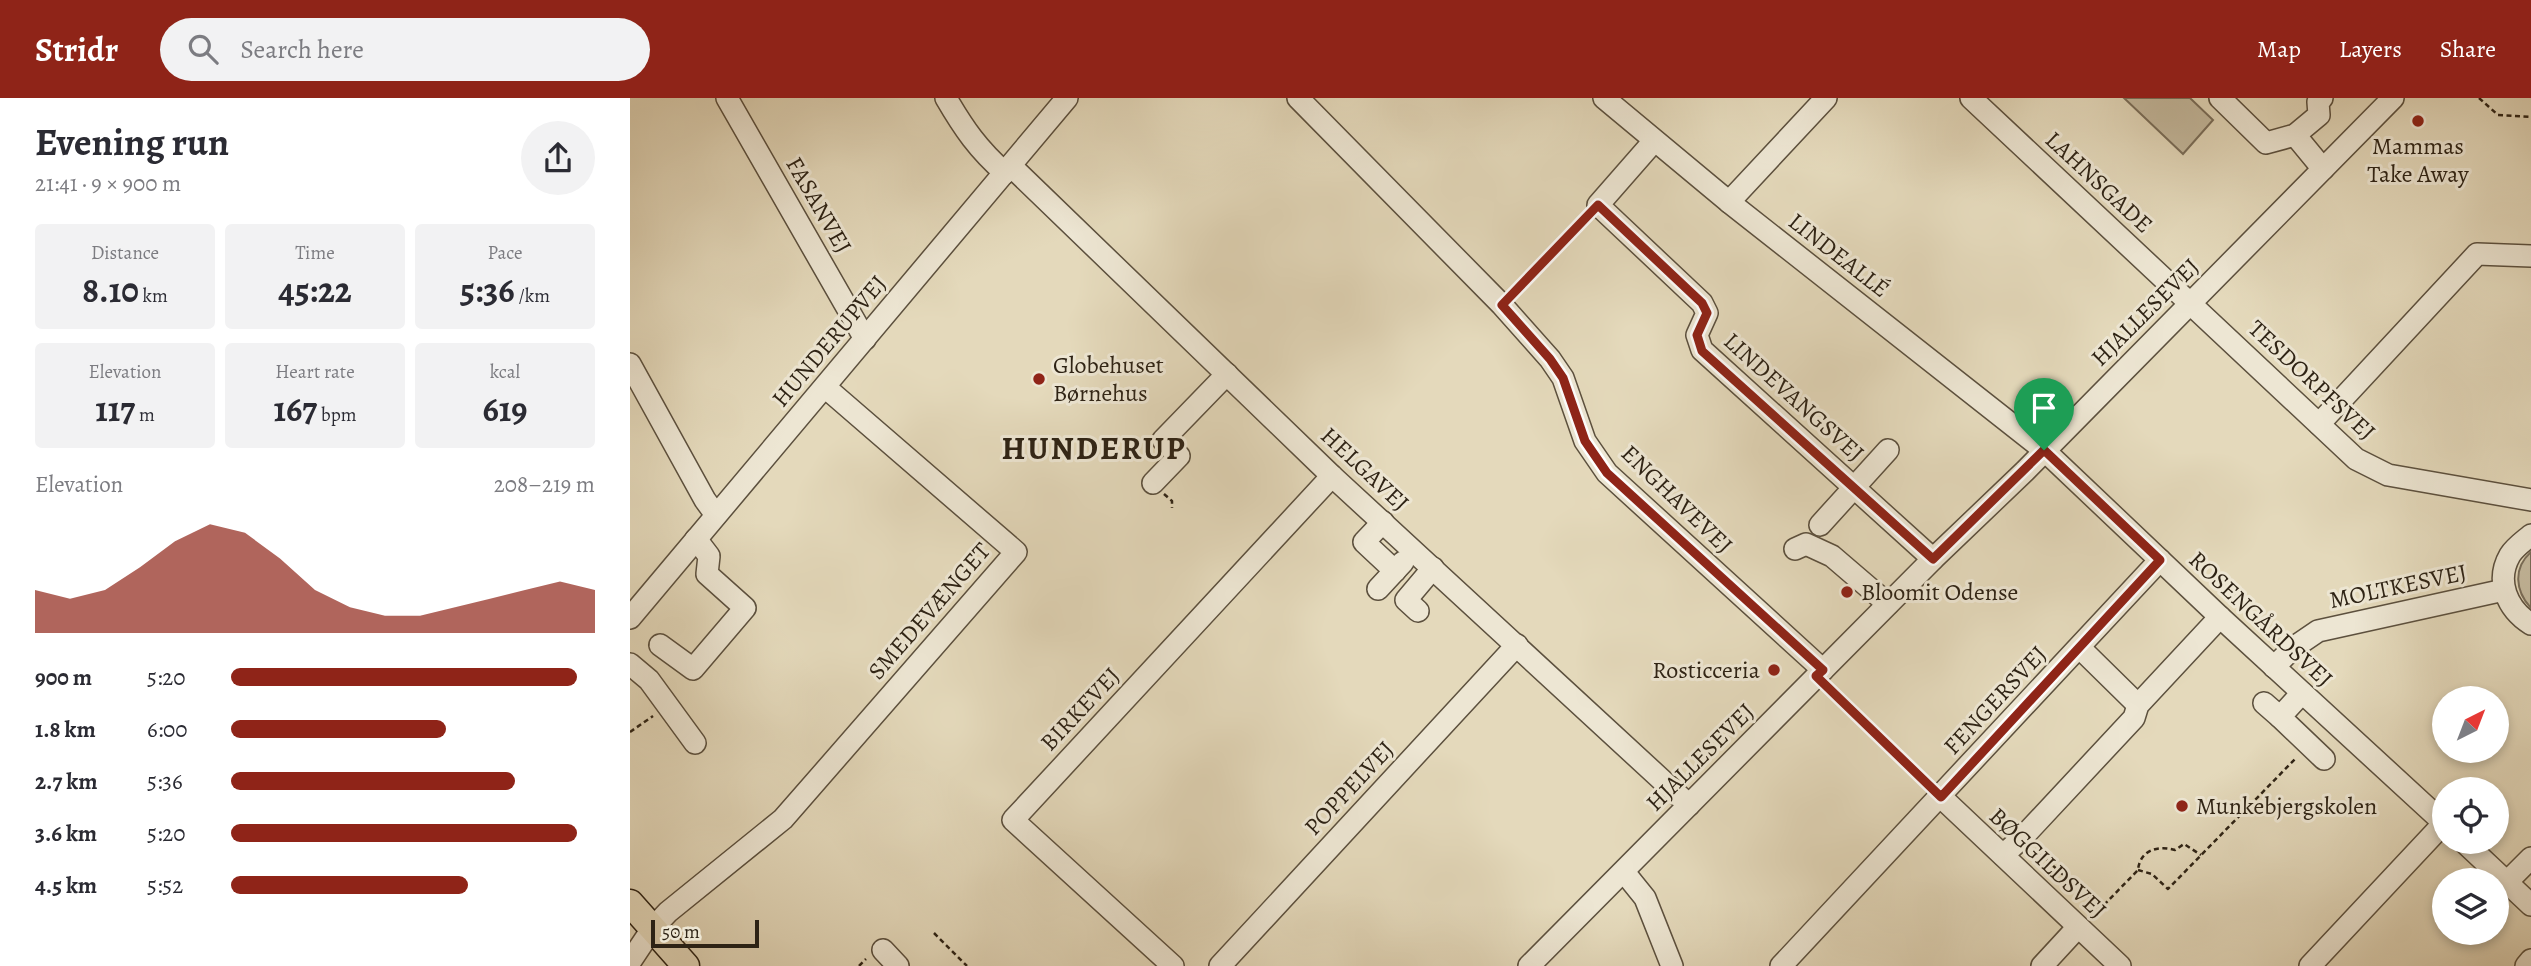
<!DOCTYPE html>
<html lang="en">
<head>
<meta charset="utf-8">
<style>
  :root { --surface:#fff; --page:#f2f2f3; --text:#2b2b33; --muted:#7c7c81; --accent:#8f2418 }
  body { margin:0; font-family:Alegreya,serif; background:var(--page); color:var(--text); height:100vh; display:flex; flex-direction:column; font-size:26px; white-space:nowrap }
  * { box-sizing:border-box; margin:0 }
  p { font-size:23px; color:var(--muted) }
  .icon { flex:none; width:38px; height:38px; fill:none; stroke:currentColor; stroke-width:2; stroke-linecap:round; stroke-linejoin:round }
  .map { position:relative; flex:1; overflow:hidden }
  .details { display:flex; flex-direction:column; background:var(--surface); width:630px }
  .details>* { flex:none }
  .needle { width:46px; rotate:42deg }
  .fabs { position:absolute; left:1802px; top:588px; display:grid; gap:14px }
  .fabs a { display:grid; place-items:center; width:77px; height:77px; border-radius:50%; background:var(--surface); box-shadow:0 4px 10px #0003; font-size:35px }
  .scale { position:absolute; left:21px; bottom:18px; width:108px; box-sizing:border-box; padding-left:7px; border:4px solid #2e2315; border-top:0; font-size:19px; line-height:24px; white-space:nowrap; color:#2e2315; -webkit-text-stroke:5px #ede6d3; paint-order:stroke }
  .pin { position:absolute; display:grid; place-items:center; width:60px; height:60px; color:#fff; margin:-72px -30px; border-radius:50% 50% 50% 0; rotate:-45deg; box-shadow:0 0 7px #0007 }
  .pin .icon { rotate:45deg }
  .round { display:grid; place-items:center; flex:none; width:74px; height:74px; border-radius:37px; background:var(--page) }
  .headline { display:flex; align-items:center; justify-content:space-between; height:119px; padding:0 35px }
  h1 { font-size:38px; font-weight:700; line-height:52px }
  .metrics { display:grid; grid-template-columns:repeat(3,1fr); gap:10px; height:119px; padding:7px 35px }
  .metrics div { display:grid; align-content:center; border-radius:7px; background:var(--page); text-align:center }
  .metrics b { font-size:35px; font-weight:700 }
  .metrics small { font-size:19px; font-weight:400 }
  .metrics p { font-size:19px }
  .chart { height:196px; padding:14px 35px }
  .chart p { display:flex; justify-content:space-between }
  .chart svg { width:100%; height:126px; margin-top:7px; fill:var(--accent); opacity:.7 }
  ul { padding:0 35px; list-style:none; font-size:23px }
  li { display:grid; grid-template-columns:112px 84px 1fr; align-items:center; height:52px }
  li i { height:18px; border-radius:9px; background:var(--accent) }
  header { display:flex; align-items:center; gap:42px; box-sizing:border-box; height:98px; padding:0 35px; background:var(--accent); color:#fff }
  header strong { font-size:33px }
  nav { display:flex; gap:38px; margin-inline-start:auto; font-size:24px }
  .search { width:490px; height:63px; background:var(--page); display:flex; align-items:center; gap:18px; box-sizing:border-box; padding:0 24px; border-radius:38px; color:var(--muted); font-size:26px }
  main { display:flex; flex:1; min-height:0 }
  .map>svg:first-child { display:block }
  .green { fill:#c5ba9f; stroke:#7a6e5a; stroke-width:2 }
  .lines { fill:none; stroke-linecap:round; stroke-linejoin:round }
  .minor-casing { stroke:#5c503e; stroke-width:24 }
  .major-casing { stroke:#2e2315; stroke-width:29 }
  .path { stroke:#2e2315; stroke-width:2.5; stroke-dasharray:5 3.5; stroke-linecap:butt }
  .minor { stroke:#ede6d3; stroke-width:21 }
  .major { stroke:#e4d9bb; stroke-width:26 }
  .route-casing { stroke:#fff; stroke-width:14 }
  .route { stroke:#8f2418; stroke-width:9 }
  .poi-dot { fill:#8f2418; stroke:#ede6d3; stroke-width:2.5 }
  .labels { text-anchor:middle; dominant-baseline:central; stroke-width:6; stroke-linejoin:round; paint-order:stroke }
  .poi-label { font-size:24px; fill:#2e2315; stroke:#ede6d3; text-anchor:start }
  .street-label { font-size:24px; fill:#2e2315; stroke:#ede6d3 }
  .district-label { font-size:32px; font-weight:bold; letter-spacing:2px; fill:#2e2315; stroke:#ede6d3 }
</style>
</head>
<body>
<header>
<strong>Stridr</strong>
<div class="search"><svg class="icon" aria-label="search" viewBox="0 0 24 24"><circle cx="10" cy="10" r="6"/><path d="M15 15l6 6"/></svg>Search here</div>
<nav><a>Map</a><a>Layers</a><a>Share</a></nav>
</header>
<main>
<section class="details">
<div class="headline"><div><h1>Evening run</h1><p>21:41 · 9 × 900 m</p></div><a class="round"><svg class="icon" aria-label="share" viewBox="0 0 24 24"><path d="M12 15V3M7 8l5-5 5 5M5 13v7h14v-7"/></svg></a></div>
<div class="metrics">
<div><p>Distance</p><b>8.10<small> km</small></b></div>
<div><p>Time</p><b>45:22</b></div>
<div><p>Pace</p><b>5:36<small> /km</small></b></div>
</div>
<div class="metrics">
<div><p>Elevation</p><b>117<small> m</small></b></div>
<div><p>Heart rate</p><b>167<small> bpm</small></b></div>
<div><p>kcal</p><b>619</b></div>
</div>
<div class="chart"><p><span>Elevation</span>208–219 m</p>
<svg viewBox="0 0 160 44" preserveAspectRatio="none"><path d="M0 44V29L10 32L20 29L30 21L40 12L50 6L60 9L70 18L80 29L90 35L100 38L110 38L120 35L130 32L140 29L150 26L160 29V44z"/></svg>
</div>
<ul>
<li><b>900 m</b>5:20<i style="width:95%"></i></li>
<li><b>1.8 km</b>6:00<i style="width:59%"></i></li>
<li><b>2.7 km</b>5:36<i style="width:78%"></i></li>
<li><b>3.6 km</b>5:20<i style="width:95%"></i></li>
<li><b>4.5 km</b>5:52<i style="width:65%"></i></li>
</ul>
</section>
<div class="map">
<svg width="1901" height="868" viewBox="0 0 1901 868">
  <rect width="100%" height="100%" fill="#e4d9bb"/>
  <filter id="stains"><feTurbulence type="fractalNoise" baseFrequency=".00286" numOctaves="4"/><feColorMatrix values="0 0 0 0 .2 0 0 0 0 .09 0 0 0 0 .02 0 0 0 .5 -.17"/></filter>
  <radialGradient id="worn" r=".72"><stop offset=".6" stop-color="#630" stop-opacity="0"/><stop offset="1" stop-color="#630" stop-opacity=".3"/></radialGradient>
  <!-- green -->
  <g class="green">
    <path d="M1494,0H1560L1583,22L1553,56Z"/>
    <path d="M1901,454V510C1885,493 1883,470 1901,454Z"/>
  </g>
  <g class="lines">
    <defs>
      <g id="minor">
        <path d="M97,0L235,241"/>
        <path d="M316,0C334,31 348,51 375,75"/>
        <path d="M668,0L872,207L920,261L933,280L955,343L977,375L1193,572"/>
        <path d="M974,0L1099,104L1414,352L1590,519L1815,726"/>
        <path d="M1341,0L1726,361L1758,377L1901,402"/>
        <path d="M1590,0L1636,45L1665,37L1689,17L1688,4L1692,0"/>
        <path d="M1665,37L1693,71"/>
        <path d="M1024,43L968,107L1072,205L1077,215L1067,237L1072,252L1303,461"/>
        <path d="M381,68L702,378L1059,707"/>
        <path d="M1099,104L1196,0"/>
        <path d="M0,266L75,402L86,417"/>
        <path d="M1689,326L1847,156L1901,158"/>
        <path d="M523,385L549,358L533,342L597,276"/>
        <path d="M753,424L734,444L765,473"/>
        <path d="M1190,427L1258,352"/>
        <path d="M1901,437C1894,443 1885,449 1880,457C1865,483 1877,511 1901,526"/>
        <path d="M1165,451L1176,446L1202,458L1258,506"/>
        <path d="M748,491L773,464"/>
        <path d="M788,513L776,502L803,470"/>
        <path d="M0,520L437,0"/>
        <path d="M30,547L63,571L115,510L77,476L79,458L66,441"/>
        <path d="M1450,550L1508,607"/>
        <path d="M0,566L19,582L65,645"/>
        <path d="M1644,569L1663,550L1688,533L1874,492"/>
        <path d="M1672,595L1650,619L1694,661"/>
        <path d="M1634,605L1650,619"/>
        <path d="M1311,699L1490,868"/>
        <path d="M1834,744L1901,807"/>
        <path d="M1373,757L1392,740L1504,620L1508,607L1590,519"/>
        <path d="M994,774L1015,800L1042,868"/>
        <path d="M1877,784L1901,760"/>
        <path d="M253,852L268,868"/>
        <path d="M0,864L22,831L38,814L153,721L386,454L195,289"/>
        <path d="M543,868L383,722L702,378"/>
        <path d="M590,868L887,547"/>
        <path d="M899,868L1303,461L1395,373L1763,0"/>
        <path d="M1151,868L1530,462"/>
        <path d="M1412,868L1448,829"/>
        <path d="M1680,868L1814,725"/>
        <path d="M1896,868L1901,862"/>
      </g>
      <path id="major" d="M0,805L56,868"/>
    </defs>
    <!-- minor casing -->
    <use href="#minor" class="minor-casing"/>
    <!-- major casing -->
    <use href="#major" class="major-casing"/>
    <!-- path -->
    <g class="path">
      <path d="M1849,0L1868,17L1901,19"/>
      <path d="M885,193L956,120"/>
      <path d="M534,396L542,403V410"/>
      <path d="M1198,589L1298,687"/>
      <path d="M0,634L23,618"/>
      <path d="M1404,751L1471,810L1508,772C1510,752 1528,747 1545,752L1554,746L1571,757"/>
      <path d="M1508,772L1522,776L1538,791L1666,660"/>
      <path d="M304,835L337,868"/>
      <path d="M229,868L236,861"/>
    </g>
    <!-- minor -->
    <use href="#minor" class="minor"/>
    <!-- major -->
    <use href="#major" class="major"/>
  </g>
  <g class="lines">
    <defs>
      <path id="route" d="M968,107L1072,205L1077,215L1067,237L1072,253L1303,461L1414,352L1530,462L1311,699L1186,578L1193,572L977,375L955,343L933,280L920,261L872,207Z"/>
    </defs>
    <!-- route casing -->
    <use href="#route" class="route-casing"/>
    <!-- route -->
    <use href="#route" class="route"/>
  </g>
  <!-- markers -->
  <g class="poi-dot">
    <circle cx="1788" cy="23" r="7"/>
    <circle cx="409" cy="281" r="7"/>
    <circle cx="1217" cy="494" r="7"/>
    <circle cx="1144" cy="572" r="7"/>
    <circle cx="1552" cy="708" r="7"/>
  </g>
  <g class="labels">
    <!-- poi labels -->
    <g class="poi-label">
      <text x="1788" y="48" text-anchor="middle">Mammas<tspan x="1788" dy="28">Take Away</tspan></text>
      <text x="423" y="267">Globehuset<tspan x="423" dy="28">Børnehus</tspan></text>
      <text x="1231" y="494">Bloomit Odense</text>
      <text x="1130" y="572" text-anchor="end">Rosticceria</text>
      <text x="1566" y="708">Munkebjergskolen</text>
    </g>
    <!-- street labels -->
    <g class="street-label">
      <text transform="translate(1469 84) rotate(43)">LAHNSGADE</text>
      <text transform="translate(189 107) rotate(60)">FASANVEJ</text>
      <text transform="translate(1209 157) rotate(38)">LINDEALLÉ</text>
      <text transform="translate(1515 214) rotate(-45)">HJALLESEVEJ</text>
      <text transform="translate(199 243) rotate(-50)">HUNDERUPVEJ</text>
      <text transform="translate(1682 282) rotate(43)">TESDORPFSVEJ</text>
      <text transform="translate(1164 299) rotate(42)">LINDEVANGSVEJ</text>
      <text transform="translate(735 371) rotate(43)">HELGAVEJ</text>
      <text transform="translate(1047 401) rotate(44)">ENGHAVEVEJ</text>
      <text transform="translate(1768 488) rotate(-12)">MOLTKESVEJ</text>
      <text transform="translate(299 513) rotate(-49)">SMEDEVÆNGET</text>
      <text transform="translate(1631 521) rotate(43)">ROSENGÅRDSVEJ</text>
      <text transform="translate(1365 602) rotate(-47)">FENGERSVEJ</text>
      <text transform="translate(450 611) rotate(-47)">BIRKEVEJ</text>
      <text transform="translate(1070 659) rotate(-45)">HJALLESEVEJ</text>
      <text transform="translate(719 690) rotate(-47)">POPPELVEJ</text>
      <text transform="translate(1418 765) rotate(43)">BØGGILDSVEJ</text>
    </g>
    <!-- district labels -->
    <g class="district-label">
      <text x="464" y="350">HUNDERUP</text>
    </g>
  </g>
  <rect width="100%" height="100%" filter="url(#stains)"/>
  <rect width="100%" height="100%" fill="url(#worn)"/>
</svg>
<div class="fabs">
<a><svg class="needle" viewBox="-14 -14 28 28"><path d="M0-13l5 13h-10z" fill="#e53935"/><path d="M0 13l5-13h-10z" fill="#7c7c81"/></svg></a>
<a><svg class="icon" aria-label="locate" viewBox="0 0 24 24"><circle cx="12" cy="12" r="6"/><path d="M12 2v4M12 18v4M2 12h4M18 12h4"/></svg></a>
<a><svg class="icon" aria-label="layers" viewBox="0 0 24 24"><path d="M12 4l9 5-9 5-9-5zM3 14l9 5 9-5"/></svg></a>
</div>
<div class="scale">50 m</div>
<div class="pin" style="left:1414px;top:352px;background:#1e9e55"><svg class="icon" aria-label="arrive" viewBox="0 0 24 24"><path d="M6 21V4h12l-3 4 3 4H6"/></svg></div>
</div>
</main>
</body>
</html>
